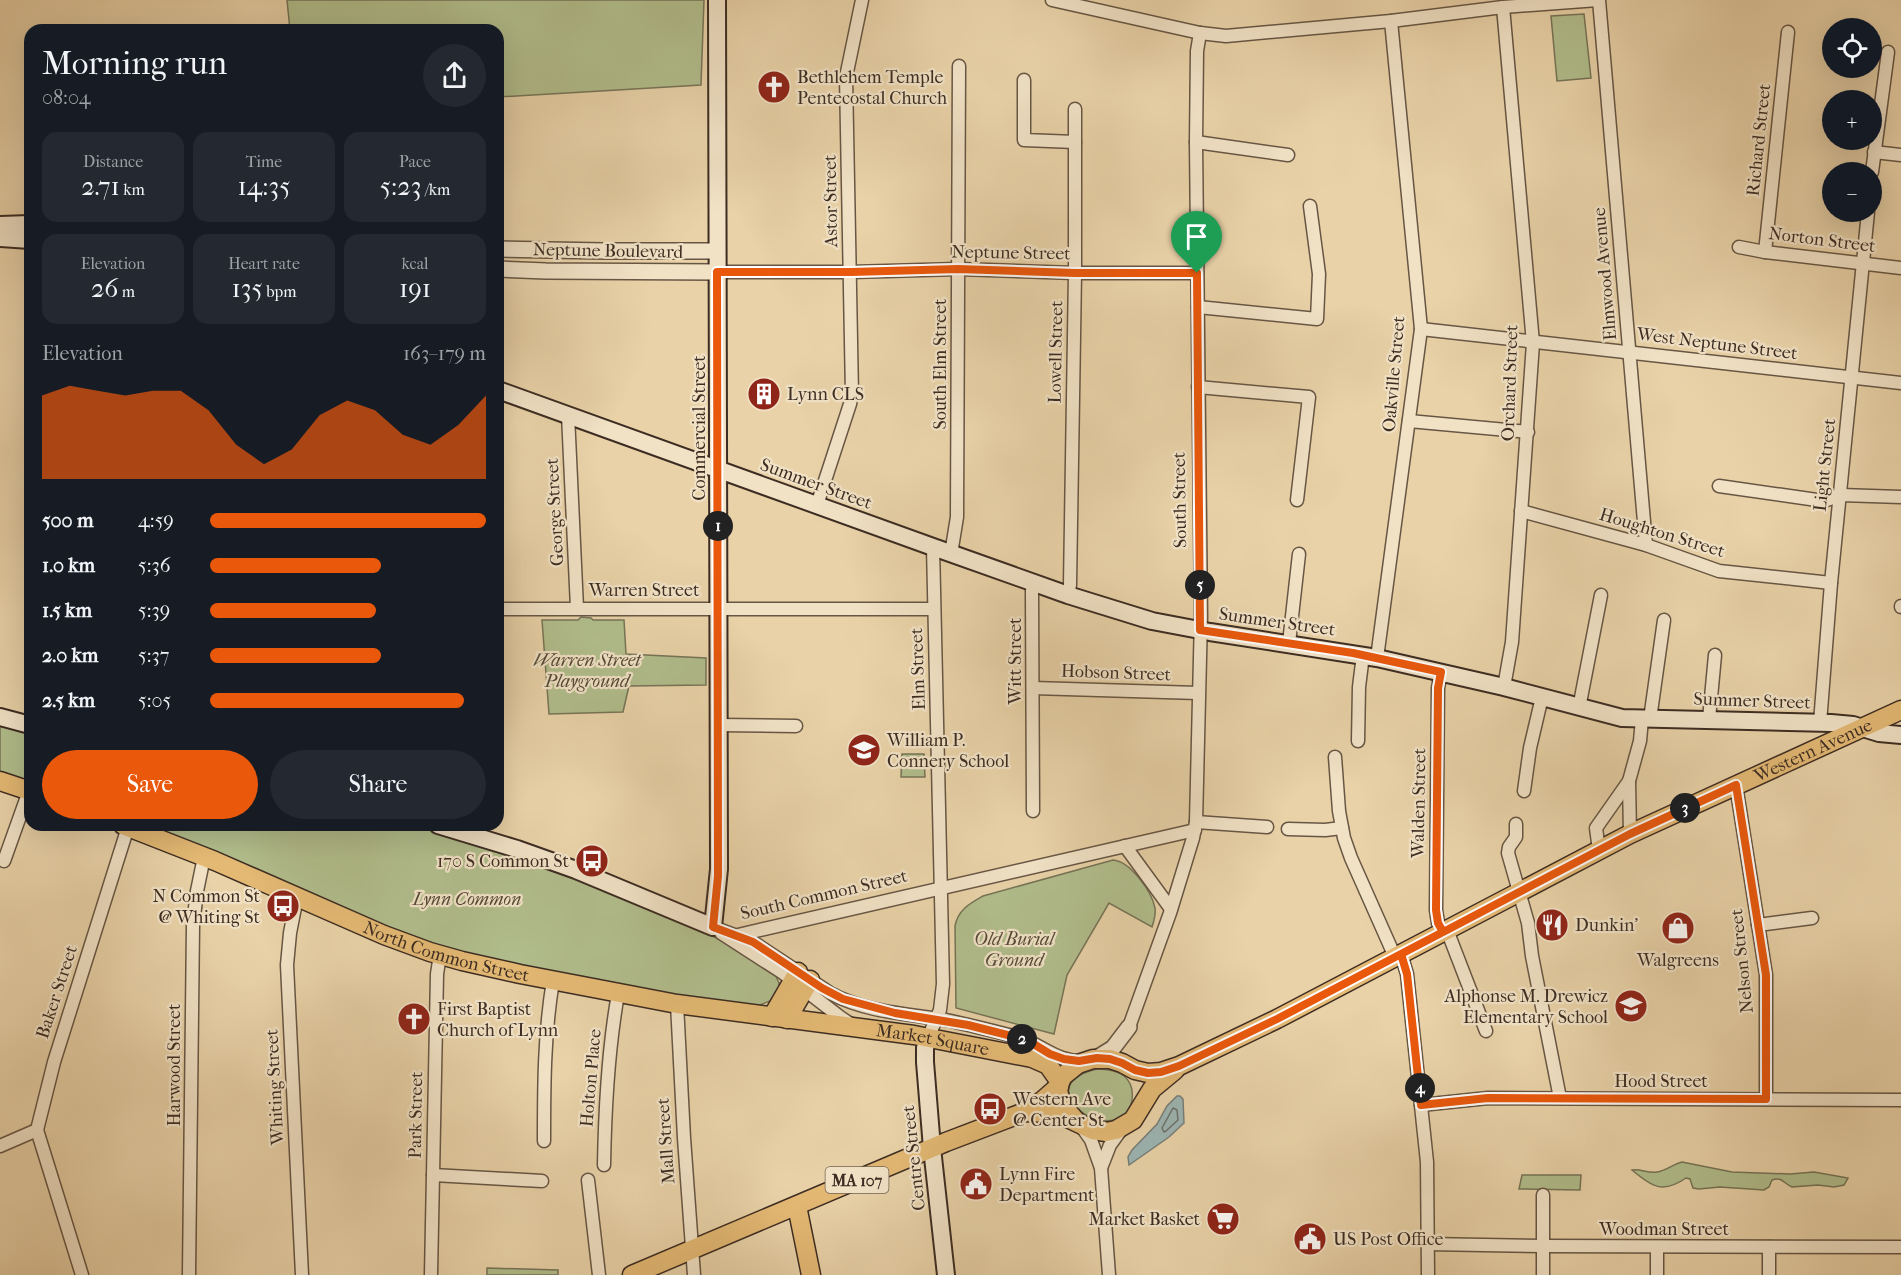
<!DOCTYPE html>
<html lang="en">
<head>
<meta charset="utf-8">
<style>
  :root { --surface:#171b24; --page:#242831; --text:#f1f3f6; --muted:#9ea1a6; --accent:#ea580c }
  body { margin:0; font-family:"IM FELL French Canon",serif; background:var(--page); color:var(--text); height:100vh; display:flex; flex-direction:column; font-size:22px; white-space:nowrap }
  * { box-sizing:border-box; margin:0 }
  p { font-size:20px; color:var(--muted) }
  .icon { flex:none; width:33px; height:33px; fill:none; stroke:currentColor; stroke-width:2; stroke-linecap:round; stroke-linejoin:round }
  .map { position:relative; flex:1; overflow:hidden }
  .side { position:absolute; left:24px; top:24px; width:480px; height:807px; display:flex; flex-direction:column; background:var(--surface); border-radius:18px; box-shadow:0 6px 24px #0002 }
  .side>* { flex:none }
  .fabs { position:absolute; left:1822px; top:18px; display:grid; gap:12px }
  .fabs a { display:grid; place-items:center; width:60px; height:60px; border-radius:50%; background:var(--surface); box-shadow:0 6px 24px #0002; font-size:30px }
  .pin { position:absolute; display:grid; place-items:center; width:51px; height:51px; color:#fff; margin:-62px -26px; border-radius:50% 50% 50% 0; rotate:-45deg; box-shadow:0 0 6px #0007 }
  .pin .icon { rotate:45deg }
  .km { position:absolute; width:30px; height:30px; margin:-15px; border-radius:50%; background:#222; color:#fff; font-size:16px; line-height:30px; text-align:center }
  .round { display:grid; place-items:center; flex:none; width:63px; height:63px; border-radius:32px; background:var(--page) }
  .summary { display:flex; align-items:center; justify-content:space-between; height:102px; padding:0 18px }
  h1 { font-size:33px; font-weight:600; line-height:45px }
  .metrics { display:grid; grid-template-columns:repeat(3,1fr); gap:9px; height:102px; padding:6px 18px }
  .metrics div { display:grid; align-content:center; border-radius:15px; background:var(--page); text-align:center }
  .metrics b { font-size:26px; font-weight:600 }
  .metrics small { font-size:16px; font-weight:400 }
  .metrics p { font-size:16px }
  .chart { height:168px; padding:12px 18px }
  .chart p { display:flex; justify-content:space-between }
  .chart svg { width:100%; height:108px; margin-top:6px; fill:var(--accent); opacity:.7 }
  .action { display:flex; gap:12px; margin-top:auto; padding:12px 18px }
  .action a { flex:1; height:69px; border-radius:36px; background:var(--accent); color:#fff; font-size:24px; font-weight:600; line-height:69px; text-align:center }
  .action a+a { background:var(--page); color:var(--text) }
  ul { padding:0 18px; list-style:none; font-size:20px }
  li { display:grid; grid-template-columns:96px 72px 1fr; align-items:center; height:45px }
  li i { height:15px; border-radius:8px; background:var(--accent) }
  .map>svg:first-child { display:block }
  .green { fill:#b1bd8c; stroke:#767457; stroke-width:1.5 }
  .water { fill:#9cb5b3; stroke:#767e79; stroke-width:1.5 }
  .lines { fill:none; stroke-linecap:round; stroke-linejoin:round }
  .shore { stroke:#6c706a; stroke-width:1.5 }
  .minor-casing { stroke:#675644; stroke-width:15 }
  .tertiary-casing { stroke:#675644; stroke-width:18 }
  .secondary-casing { stroke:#3c2c22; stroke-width:20 }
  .primary-casing { stroke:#3c2c22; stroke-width:21 }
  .minor { stroke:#f1e2c6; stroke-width:12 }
  .tertiary { stroke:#f1e2c6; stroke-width:15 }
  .secondary { stroke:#f1e2c6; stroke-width:16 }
  .primary { stroke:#e4b974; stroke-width:18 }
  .route-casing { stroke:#fff; stroke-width:12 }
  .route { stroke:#ea580c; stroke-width:8 }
  .labels { text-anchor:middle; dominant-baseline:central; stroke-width:4.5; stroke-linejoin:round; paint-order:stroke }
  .shield { fill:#f1e2c6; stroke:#726353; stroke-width:1.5 }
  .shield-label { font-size:16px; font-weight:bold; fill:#3c2c22 }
  .poi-label { font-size:18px; fill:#3c2c22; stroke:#f1e2c6; text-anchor:start }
  .street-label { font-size:18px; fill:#3c2c22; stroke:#f1e2c6 }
  .park-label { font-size:18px; font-style:italic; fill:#534937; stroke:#f1e2c6 }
</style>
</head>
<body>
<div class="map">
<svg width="1901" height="1275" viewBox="0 0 1901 1275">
  <rect width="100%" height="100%" fill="#e9d2a8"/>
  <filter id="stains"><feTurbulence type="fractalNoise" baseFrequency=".00333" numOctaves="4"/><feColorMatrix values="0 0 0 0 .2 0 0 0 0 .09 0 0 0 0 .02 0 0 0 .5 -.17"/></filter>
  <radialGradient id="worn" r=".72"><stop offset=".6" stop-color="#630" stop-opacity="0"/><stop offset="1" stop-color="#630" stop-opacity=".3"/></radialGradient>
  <!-- green -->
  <g class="green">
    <path d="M287,0H704L701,85L498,97V30H290Z"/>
    <path d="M1584,14L1591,78L1557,81L1551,16Z"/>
    <path d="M581,617L591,618L593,620H624L626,654L706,658V685L629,686L623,712L549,714L542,620H578Z"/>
    <path d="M0,723L30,731V784L0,774Z"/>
    <path d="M902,754H924L925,777H901Z"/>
    <path d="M138,825H412L490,848L577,878L690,926L725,942L775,974L779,983V990L770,1001L760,1005L706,1002L443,950Z"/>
    <path d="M1113,860C1130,861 1152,892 1155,908C1156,915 1154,921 1152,927L1109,903L1067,975L1054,1034L956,1008L955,926C958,910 969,904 983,896Z"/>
    <path d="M1097,1069C1106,1069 1116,1070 1124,1076C1135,1085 1135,1104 1125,1114C1097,1140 1031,1084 1097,1069Z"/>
    <path d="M1682,1162L1732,1172L1790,1174L1814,1172L1848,1178L1844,1185L1834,1187L1818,1185L1792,1187C1784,1184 1782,1176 1772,1180L1769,1187L1764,1190L1720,1187L1699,1189L1693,1188L1690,1179L1686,1178C1663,1194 1652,1187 1632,1170C1640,1168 1648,1174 1657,1172C1666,1171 1673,1164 1682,1162Z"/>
    <path d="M1522,1175H1581L1580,1190L1519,1189Z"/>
    <path d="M487,1268L558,1270V1275H487Z"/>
  </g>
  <!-- water -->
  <path class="water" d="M1177,1096H1180L1183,1099L1184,1123L1169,1137L1129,1165L1128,1157L1132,1150L1157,1124L1167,1106Z"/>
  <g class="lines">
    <!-- shore -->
    <path class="shore" d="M1173,1108L1177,1110L1178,1120L1166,1131L1164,1132L1162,1128Z"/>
    <defs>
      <g id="minor">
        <path d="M1052,0L1200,33L1226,36L1391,21L1503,7L1598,0"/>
        <path d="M1599,0L1646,545"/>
        <path d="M1503,7L1533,343L1512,642L1504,687"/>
        <path d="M1024,80V140L1075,142"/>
        <path d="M1196,142L1288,155"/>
        <path d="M1874,152L1901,155"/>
        <path d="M1872,172L1888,52"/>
        <path d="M1739,247L1765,252L1901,268"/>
        <path d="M1765,252L1788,32"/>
        <path d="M717,272H851L958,269L1075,273H1197"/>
        <path d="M1198,307L1317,319L1319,274L1310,206"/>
        <path d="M1421,329L1901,383"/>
        <path d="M1198,387L1309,397L1297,500"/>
        <path d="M568,415L577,608"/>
        <path d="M1409,421L1528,432"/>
        <path d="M1719,486L1824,501L1841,495L1901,497"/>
        <path d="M817,505L850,404L852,394L846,77L862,0"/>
        <path d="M1521,511L1646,545L1719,571L1831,583"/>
        <path d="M951,554L957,517L959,66"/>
        <path d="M1068,595L1070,585L1075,273V109"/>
        <path d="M1901,606V607"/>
        <path d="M498,609H934"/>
        <path d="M1289,643L1299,554"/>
        <path d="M1377,658L1421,329L1391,21"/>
        <path d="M1441,672L1438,688L1436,910L1438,923L1443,932"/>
        <path d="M1033,688L1198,693"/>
        <path d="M1579,708L1601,595"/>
        <path d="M1650,719L1664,620"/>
        <path d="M1709,719L1715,655"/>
        <path d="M1820,723L1831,583L1868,212"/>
        <path d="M718,725L796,726"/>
        <path d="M1358,741L1359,687L1363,655"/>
        <path d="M1335,757L1339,811L1344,838L1351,858L1395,957"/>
        <path d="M1736,785L1766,975V1099"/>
        <path d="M1524,791L1530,748L1542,697"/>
        <path d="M1033,811L1032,593V590L1037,584"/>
        <path d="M1196,822L1267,827"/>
        <path d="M1516,824V837L1509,847L1508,853L1528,923L1532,956L1560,1098"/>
        <path d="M1288,829L1325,830L1342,828"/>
        <path d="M1630,834L1629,781L1640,741L1642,719"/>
        <path d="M1125,846L1171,909"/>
        <path d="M1599,850L1596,828L1629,781"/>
        <path d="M4,861L29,791"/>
        <path d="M297,897L290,933L287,965L302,1275"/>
        <path d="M1758,925L1812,918"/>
        <path d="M713,927L753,942L830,993C865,1012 907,1014 946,1020C970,1025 993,1031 1017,1037C1042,1044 1057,1063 1085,1061"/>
        <path d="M1447,930L1486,1031"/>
        <path d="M721,933L783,973L840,1017L852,1025"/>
        <path d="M738,935L1195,830"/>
        <path d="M1401,954L1407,974L1427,1162L1428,1275"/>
        <path d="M677,1004L684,1138L694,1275"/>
        <path d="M1129,1027L1170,913L1193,838L1196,822L1201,617L1196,142L1197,51L1200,33"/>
        <path d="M928,1038L940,1010L943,984L933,547"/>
        <path d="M1421,1105L1488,1098L1901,1100"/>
        <path d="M1081,1126L1091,1140L1101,1168L1109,1275"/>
        <path d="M37,1130L54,1062L128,827"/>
        <path d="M37,1130L82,1275"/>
        <path d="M544,1141C544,1088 544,1034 553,981"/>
        <path d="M0,1146L37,1130"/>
        <path d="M604,1165C605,1108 608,1050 618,994"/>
        <path d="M1101,1168L1110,1145L1123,1127"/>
        <path d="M433,1175L542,1181"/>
        <path d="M588,1180L599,1275"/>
        <path d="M1427,1244L1543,1246L1901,1247"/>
        <path d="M1657,1247V1275"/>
        <path d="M1769,1247V1275"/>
        <path d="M189,1275L193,925L197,891L204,857"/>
        <path d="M431,1275L437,974L440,955"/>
        <path d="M1543,1275V1195"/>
      </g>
      <g id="tertiary">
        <path d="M498,249L605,251H717"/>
        <path d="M498,269L546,271L717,272"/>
        <path d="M1097,1058L1113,1048L1129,1027"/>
      </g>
      <g id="secondary">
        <path d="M0,225L30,224"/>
        <path d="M0,238L30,240"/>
        <path d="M498,390L933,547L1068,595L1152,621L1210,632L1377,658L1504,687L1622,718L1831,723L1853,725L1879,733L1901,735"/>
        <path d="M0,717L30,725"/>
        <path d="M438,825L517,849L576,870L713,927L719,869L717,0"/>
        <path d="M928,1038L925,1048V1062L932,1148L946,1275"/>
      </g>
      <g id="primary">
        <path d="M0,781L30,791"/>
        <path id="s1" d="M123,825L215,861L384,935L430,952L462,961L520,974L677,1004L914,1035L1032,1058L1048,1065L1060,1082"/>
        <path d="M772,1017L798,972"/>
        <path d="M787,1019L810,980"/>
        <path d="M1024,1112L1057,1113L1093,1130L1106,1132L1116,1130L1133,1120L1152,1089L1175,1070"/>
        <path id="s2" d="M1076,1121L1062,1105L1058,1091L1060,1082L1063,1076L1078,1064L1093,1059H1110L1122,1063L1135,1070L1148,1073L1161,1072L1179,1066L1277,1019L1630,834L1901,710"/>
        <path d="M797,1206L811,1275"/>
        <path d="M632,1275L946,1142L1022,1113L1042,1101L1059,1086"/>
      </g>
    </defs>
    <!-- minor casing -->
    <use href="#minor" class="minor-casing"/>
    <!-- tertiary casing -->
    <use href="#tertiary" class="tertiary-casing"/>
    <!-- secondary casing -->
    <use href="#secondary" class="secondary-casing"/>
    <!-- primary casing -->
    <use href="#primary" class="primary-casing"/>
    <!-- minor -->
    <use href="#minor" class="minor"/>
    <!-- tertiary -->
    <use href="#tertiary" class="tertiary"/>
    <!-- secondary -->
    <use href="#secondary" class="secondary"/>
    <!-- primary -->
    <use href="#primary" class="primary"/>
  </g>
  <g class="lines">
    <defs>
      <path id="route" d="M1197,273H1075L958,269L851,272H717L718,876L713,927L753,942L822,988L843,999L895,1013L968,1025L1027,1040L1050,1054L1064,1059L1079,1061L1097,1058L1110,1059L1122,1063L1135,1070L1148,1073L1161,1072L1179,1066L1277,1019L1443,932L1447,930L1630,834L1736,785L1766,975V1099L1488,1098L1421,1105L1407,974L1401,954L1443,932L1438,923L1436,910L1438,688L1441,672L1353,653L1200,630L1197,273"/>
    </defs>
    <!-- route casing -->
    <use href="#route" class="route-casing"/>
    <!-- route -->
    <use href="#route" class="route"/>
  </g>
  <!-- icons -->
  <defs>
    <symbol id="church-disc" viewBox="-11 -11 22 22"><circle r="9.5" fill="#8f2418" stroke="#f1e2c6"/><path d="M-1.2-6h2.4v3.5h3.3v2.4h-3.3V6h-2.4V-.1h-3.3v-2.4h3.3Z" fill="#fff"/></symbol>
    <symbol id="building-disc" viewBox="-11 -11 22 22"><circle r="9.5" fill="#8f2418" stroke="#f1e2c6"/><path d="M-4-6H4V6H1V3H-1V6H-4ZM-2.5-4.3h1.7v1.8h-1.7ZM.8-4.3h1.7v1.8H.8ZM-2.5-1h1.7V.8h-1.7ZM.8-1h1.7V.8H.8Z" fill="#fff"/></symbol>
    <symbol id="school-disc" viewBox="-11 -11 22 22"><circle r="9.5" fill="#8f2418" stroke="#f1e2c6"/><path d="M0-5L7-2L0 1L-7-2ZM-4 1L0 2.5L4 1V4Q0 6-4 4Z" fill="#fff"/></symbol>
    <symbol id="bus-disc" viewBox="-11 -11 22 22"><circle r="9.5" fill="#8f2418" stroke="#f1e2c6"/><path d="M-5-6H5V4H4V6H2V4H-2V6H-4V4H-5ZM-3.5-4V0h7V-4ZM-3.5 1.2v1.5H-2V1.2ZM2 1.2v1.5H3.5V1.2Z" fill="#fff"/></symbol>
    <symbol id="restaurant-disc" viewBox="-11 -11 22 22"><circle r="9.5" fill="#8f2418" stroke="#f1e2c6"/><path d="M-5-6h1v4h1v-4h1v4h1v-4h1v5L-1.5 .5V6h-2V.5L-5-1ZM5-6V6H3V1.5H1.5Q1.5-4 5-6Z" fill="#fff"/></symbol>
    <symbol id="shop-disc" viewBox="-11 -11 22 22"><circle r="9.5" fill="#8f2418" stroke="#f1e2c6"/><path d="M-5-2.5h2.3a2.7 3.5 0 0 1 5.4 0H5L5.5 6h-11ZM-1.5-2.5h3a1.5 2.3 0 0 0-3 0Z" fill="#fff"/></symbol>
    <symbol id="civic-disc" viewBox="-11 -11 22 22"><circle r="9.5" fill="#8f2418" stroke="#f1e2c6"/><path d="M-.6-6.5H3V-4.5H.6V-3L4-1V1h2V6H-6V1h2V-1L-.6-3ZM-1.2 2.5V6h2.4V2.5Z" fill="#fff"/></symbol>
    <symbol id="supermarket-disc" viewBox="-11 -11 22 22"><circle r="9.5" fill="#8f2418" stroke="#f1e2c6"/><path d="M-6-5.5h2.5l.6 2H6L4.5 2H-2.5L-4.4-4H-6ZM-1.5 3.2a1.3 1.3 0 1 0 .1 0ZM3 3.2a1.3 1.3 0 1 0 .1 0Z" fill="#fff"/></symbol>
  </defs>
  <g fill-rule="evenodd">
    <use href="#church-disc" x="755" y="68" width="38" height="38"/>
    <use href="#building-disc" x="745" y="375" width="38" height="38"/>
    <use href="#school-disc" x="845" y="731" width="38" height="38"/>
    <use href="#bus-disc" x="573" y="842" width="38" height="38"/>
    <use href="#bus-disc" x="264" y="887" width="38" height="38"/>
    <use href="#restaurant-disc" x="1533" y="906" width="38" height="38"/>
    <use href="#shop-disc" x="1659" y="909" width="38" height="38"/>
    <use href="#school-disc" x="1612" y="987" width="38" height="38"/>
    <use href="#church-disc" x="395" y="1000" width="38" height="38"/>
    <use href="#bus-disc" x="971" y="1090" width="38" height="38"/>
    <use href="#civic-disc" x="957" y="1165" width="38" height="38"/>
    <use href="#supermarket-disc" x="1204" y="1200" width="38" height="38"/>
    <use href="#civic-disc" x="1291" y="1220" width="38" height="38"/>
  </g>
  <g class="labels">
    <!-- shield labels -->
    <rect class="shield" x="825.5" y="1167" width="63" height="26" rx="4.5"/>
    <g class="shield-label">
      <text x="857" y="1180">MA 107</text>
    </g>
    <!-- poi labels -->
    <g class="poi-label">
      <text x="797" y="77">Bethlehem Temple<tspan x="797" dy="21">Pentecostal Church</tspan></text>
      <text x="787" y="394">Lynn CLS</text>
      <text x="887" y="740">William P.<tspan x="887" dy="21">Connery School</tspan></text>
      <text x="569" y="861" text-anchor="end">170 S Common St</text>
      <text x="260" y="896" text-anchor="end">N Common St<tspan x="260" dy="21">@ Whiting St</tspan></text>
      <text x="1575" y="925">Dunkin'</text>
      <text x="1678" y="960" text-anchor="middle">Walgreens</text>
      <text x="1608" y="996" text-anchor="end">Alphonse M. Drewicz<tspan x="1608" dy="21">Elementary School</tspan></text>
      <text x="437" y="1009">First Baptist<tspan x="437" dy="21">Church of Lynn</tspan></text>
      <text x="1013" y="1099">Western Ave<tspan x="1013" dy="21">@ Center St</tspan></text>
      <text x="999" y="1174">Lynn Fire<tspan x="999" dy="21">Department</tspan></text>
      <text x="1200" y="1219" text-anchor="end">Market Basket</text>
      <text x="1333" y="1239">US Post Office</text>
    </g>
    <!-- street labels -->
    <g class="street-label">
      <text transform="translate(1759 140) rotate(-84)">Richard Street</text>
      <text transform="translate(831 201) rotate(-91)">Astor Street</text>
      <text transform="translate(1822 240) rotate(7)">Norton Street</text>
      <text transform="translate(608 251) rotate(1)">Neptune Boulevard</text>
      <text transform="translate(1011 253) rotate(1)">Neptune Street</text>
      <text transform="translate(1605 274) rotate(-95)">Elmwood Avenue</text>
      <text transform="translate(1717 344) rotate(7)">West Neptune Street</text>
      <text transform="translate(1056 352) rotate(-89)">Lowell Street</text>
      <text transform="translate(940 364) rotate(-90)">South Elm Street</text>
      <text transform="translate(1394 374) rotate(-85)">Oakville Street</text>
      <text transform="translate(1510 383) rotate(-88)">Orchard Street</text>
      <text transform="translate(699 428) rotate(-90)">Commercial Street</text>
      <text transform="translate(1825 465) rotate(-84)">Light Street</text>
      <text transform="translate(816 484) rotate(20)">Summer Street</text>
      <text transform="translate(1180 500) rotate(-91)">South Street</text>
      <text transform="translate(555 512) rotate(-93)">George Street</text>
      <text transform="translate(1662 533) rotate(17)">Houghton Street</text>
      <text x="644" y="590">Warren Street</text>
      <text transform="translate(1277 622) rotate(8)">Summer Street</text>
      <text transform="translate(1015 661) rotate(-90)">Witt Street</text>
      <text transform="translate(918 669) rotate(-92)">Elm Street</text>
      <text transform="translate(1116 673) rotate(2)">Hobson Street</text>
      <text transform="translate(1752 701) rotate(2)">Summer Street</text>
      <text stroke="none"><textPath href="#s2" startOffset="885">Western Avenue</textPath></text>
      <text transform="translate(1419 803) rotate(-89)">Walden Street</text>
      <text transform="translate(824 895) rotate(-13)">South Common Street</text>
      <text stroke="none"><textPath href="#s1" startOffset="348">North Common Street</textPath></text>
      <text transform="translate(1742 961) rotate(-96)">Nelson Street</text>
      <text transform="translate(57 992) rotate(-72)">Baker Street</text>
      <text stroke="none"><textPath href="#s1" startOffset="843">Market Square</textPath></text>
      <text transform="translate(174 1065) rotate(-90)">Harwood Street</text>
      <text transform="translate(591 1078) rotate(-85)">Holton Place</text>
      <text x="1661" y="1081">Hood Street</text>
      <text transform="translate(275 1087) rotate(-93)">Whiting Street</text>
      <text transform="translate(416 1115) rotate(-89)">Park Street</text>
      <text transform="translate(666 1141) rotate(-94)">Mall Street</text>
      <text transform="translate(914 1158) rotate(-96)">Centre Street</text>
      <text x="1664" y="1229">Woodman Street</text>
    </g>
    <!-- park labels -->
    <g class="park-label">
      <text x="587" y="660">Warren Street<tspan x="587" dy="21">Playground</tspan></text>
      <text x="467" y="899">Lynn Common</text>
      <text x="1014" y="939">Old Burial<tspan x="1014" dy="21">Ground</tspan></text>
    </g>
  </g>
  <rect width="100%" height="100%" filter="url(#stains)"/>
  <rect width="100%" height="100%" fill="url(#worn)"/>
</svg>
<div class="fabs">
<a><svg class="icon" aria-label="locate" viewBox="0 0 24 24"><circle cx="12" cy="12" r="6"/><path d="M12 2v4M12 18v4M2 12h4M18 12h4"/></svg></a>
<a>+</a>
<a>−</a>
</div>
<div class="pin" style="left:1197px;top:273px;background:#1e9e55"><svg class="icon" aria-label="arrive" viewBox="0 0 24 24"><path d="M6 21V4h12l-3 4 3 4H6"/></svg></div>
<b class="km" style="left:718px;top:526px">1</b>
<b class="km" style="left:1022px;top:1039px">2</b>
<b class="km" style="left:1685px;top:808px">3</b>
<b class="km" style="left:1420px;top:1088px">4</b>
<b class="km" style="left:1200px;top:585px">5</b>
<section class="side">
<div class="summary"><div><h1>Morning run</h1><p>08:04</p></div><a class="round"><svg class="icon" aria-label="share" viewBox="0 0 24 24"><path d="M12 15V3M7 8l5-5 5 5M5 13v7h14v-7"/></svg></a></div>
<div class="metrics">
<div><p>Distance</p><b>2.71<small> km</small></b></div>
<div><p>Time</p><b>14:35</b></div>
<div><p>Pace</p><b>5:23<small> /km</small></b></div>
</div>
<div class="metrics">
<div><p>Elevation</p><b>26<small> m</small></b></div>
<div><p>Heart rate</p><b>135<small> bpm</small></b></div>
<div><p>kcal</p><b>191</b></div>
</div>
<div class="chart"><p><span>Elevation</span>163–179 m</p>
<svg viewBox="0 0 160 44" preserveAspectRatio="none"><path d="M0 44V10L10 6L20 8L30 10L40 8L50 8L60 16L70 30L80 38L90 32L100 18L110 12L120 16L130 26L140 30L150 22L160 10V44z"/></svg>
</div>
<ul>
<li><b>500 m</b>4:59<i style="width:100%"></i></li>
<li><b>1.0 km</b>5:36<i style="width:62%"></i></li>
<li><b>1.5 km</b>5:39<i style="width:60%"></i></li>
<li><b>2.0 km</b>5:37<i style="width:62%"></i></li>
<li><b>2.5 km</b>5:05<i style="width:92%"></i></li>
</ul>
<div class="action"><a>Save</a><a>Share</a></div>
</section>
</div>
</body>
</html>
